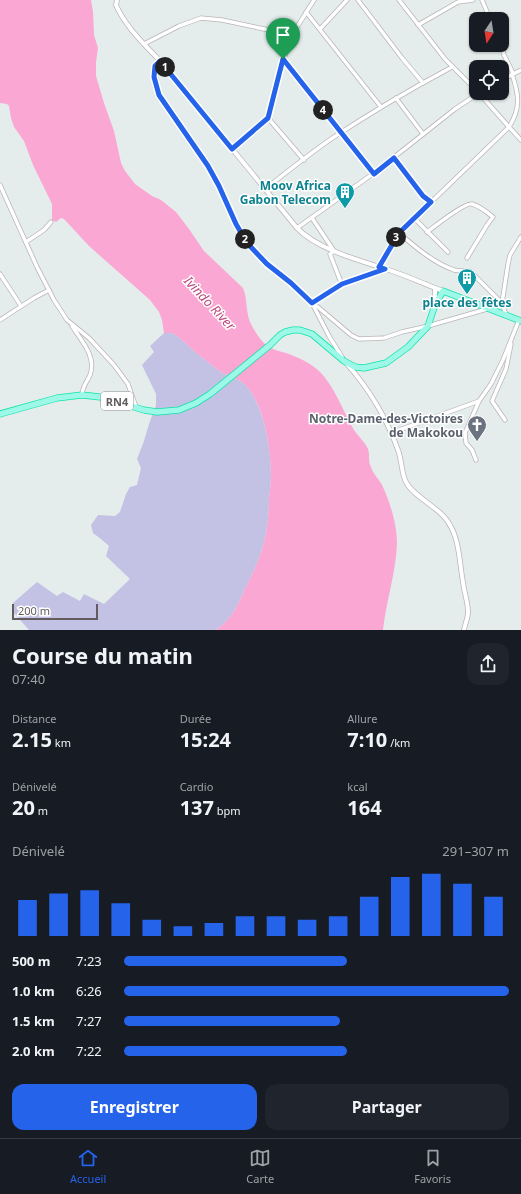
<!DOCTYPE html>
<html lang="fr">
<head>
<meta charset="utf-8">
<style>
  :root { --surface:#171b24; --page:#20242c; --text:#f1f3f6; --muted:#9ea1a6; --line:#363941; --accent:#2563eb }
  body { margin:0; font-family:"Noto Sans",sans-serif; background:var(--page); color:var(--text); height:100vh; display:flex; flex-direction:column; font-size:15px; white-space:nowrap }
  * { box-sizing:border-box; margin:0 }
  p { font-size:13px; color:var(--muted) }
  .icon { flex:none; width:22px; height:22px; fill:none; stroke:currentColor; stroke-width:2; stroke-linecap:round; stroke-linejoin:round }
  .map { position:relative; height:630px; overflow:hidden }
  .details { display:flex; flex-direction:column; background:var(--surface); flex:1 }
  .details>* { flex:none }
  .needle { width:26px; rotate:192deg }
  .tools { position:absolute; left:469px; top:12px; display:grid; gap:8px }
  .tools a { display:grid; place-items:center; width:40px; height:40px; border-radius:8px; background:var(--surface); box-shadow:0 1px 3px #0004; font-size:20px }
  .scale { position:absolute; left:12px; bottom:10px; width:86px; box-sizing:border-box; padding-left:4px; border:2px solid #635c5f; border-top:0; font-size:11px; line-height:14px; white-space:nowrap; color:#635c5f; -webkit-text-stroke:3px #fff; paint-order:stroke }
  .pin { position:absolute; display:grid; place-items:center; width:34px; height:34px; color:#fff; margin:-41px -17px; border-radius:50% 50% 50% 0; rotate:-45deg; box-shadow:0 0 4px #0007 }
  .pin .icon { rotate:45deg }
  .km { position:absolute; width:20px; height:20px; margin:-10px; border-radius:50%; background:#222; color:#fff; font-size:11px; line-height:20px; text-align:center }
  .round { display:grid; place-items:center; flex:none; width:42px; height:42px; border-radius:12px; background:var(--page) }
  .overview { display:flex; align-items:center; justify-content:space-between; height:68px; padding:0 12px }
  h1 { font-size:22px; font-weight:700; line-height:30px }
  .figures { display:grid; grid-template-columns:repeat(3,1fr); gap:6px; height:68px; padding:4px 12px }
  .figures div { display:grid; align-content:center }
  .figures b { font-size:20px; font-weight:700 }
  .figures small { font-size:11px; font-weight:400 }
  .figures p { font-size:11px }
  .chart { height:112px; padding:8px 12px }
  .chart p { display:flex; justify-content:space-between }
  .chart svg { width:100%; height:72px; margin-top:4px; stroke:var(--accent); stroke-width:6 }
  .button { display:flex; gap:8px; margin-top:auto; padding:8px 12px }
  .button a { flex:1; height:46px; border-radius:12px; background:var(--accent); color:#fff; font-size:16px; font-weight:700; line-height:46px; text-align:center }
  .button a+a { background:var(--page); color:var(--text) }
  ul { padding:0 12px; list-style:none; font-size:13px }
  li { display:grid; grid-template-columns:64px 48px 1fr; align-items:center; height:30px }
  li i { height:10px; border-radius:5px; background:var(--accent) }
  .menu { display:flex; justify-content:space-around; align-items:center; height:56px; border-top:1px solid var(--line); background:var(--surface); font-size:11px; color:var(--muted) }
  .menu a { display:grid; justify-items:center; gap:2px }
  .menu .active { color:var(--accent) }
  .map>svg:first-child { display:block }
  .green { fill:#c3c1e4 }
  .water { fill:#faa7d3 }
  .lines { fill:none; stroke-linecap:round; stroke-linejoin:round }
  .minor-casing { stroke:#bab4b6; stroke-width:5 }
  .tertiary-casing { stroke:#bab4b6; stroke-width:5.5 }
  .trunk-casing { stroke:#0de4a8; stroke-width:7 }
  .minor { stroke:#fff; stroke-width:3.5 }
  .tertiary { stroke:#fff; stroke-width:4 }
  .trunk { stroke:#9ef8e8; stroke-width:5.5 }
  .route-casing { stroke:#fff; stroke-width:8 }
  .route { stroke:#2563eb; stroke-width:5 }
  .labels { text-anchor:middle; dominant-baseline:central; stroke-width:3; stroke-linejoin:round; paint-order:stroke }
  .shield { fill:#fff; stroke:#928d8f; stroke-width:1 }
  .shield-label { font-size:11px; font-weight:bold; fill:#635c5f }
  .culture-label { font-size:12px; font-weight:bold; fill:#0d838f; stroke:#fff; text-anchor:end }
  .worship-label { font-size:12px; font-weight:bold; fill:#5b616d; stroke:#fff; text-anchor:end }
  .water-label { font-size:13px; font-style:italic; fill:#bc4b7e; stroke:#fff }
</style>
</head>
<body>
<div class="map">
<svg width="521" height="630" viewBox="0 0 521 630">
  <rect width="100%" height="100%" fill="#e4edec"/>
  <!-- green -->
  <path class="green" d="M164,333H171L176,335C190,347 203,359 218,370C229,377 241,378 249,389C265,412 270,446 271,473C271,481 270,490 269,498C269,510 268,522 266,534C262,553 255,569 247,585C237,605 235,616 216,630H29L13,612V603L37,582L57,596L63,592L80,601L84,594L104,604L130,579L106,556L109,546L101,539L93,533L91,525L98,515L115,516L120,512L126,494L130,487L137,485L141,468L137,459L144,441L149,424L156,405V394L142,365L154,352L150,346Z"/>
  <!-- water -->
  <path class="water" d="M0,0H91L93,12L94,35L98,48L96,62V76L104,103L114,131L121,163L125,171L135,184L152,196L161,200L176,212L189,229L204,251L243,288C248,300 245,314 252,326C256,333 262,343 269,347C274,350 280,351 286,353C297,357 309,362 318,370C334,385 343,411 354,430C358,436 365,442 368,449C370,455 368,462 371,467C373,474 379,479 382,485C390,502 397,524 397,543C396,573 386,601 383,630H216C235,616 237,605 247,585C255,569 262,553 266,534C268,522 269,510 269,498C270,490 271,481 271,473C270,446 265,411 249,389C241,378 229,377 218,370C203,359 190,347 176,335L171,333H164L162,320L159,312L150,300L89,246L64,219L61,218L56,222L52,220V204L33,165L24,141L14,127L11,118L9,106L7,104L0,103Z"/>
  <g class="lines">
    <defs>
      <g id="minor">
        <path d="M358,0L402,58L423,83"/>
        <path d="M399,0L445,59L476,90"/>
        <path d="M482,0L490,19"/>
        <path d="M306,12L381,107"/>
        <path d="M418,25L458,2L473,0"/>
        <path d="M320,29L347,0"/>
        <path d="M144,44L179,26L201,18L222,20L292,35"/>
        <path d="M501,45L504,55L513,73"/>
        <path d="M283,59L374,173"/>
        <path d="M160,61L155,66L154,77L159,95L208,166L219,186L236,224L247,243L267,264L351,335L359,339L384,338L402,332L428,326L487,309"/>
        <path d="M512,74C519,95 521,108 509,127L521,140"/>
        <path d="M502,80L521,70"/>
        <path d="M396,98L423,134"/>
        <path d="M268,118L304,160"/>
        <path d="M232,149L268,118L278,77L292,35L314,0"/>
        <path d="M394,158L423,196L431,202"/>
        <path d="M0,185L37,267L54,300L67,320L89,338L114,365L128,384L136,407"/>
        <path d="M265,189C287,172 308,155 331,139C370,113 411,89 452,67"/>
        <path d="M312,218L334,251L330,254L342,285"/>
        <path d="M414,218L448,252"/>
        <path d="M297,228L374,173L455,109L479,93"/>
        <path d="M427,232C434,227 465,202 472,204C479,206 487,212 493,217L487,225L467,258"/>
        <path d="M399,233C415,247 434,263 454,270C459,271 465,271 470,271L502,303"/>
        <path d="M26,242L44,230L51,222"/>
        <path d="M379,267L399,233L509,127L479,93"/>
        <path d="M0,274L21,306"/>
        <path d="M506,315L502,303L508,264L510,255L521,237"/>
        <path d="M0,320L34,298L49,290"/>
        <path d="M72,326C81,340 97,357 90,375C87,382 82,387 82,395"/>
        <path d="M342,357L329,336L312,303L342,285L385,269"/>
        <path d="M505,420L492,401L506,369L511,344"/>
        <path d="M391,433L479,401"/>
        <path d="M476,460L472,450L466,443L465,433L479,401L491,384L503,360L519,320"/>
      </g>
      <g id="tertiary">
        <path d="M117,0L116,5C125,26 144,44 160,61L297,228C317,249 358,260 386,269C405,275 424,284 443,291"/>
        <path d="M435,288V304"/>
        <path d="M347,364C369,389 387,419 398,450C402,460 401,472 406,482C413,496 436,506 446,519C460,537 459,561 463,582C464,592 468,602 468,612C468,618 465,624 464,630"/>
      </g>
      <path id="trunk" d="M0,414L57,398L82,395L100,397L144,410L157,412L179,410L196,403L210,394L270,345L280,335L285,332L293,330H300L312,334L344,361L355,367L364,368L386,363L408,347L428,326L435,305L443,291L521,321"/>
    </defs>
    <!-- minor casing -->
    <use href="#minor" class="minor-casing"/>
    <!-- tertiary casing -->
    <use href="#tertiary" class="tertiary-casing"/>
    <!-- trunk casing -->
    <use href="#trunk" class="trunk-casing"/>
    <!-- minor -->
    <use href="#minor" class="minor"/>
    <!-- tertiary -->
    <use href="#tertiary" class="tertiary"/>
    <!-- trunk -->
    <use href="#trunk" class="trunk"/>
  </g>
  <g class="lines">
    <defs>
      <path id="route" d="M283,59L374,174L394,158L423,196L431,202L399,233L379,267L385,269L342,284L312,303L291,283L267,264L247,243L236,224L219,186L208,166L159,95L154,77L155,66L160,61L232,149L268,118Z"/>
    </defs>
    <!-- route casing -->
    <use href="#route" class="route-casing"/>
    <!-- route -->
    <use href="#route" class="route"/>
  </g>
  <!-- icons -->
  <defs>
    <symbol id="building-pin" viewBox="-11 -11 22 30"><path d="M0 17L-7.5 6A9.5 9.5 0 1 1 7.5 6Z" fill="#0f9aa8" stroke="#fff"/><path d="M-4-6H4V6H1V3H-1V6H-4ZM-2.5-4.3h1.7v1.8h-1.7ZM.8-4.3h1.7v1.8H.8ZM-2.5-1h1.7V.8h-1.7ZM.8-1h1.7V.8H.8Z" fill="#fff"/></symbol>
    <symbol id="church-pin" viewBox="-11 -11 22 30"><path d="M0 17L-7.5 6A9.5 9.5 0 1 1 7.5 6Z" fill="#6b7280" stroke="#fff"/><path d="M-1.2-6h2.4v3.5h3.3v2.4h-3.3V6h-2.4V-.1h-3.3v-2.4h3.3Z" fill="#fff"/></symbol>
  </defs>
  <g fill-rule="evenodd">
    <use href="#building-pin" x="334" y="181" width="22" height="30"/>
    <use href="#building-pin" x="456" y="267" width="22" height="30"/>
    <use href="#church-pin" x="466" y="414" width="22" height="30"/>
  </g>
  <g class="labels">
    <!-- shield labels -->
    <rect class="shield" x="101" y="392" width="32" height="18" rx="3"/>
    <g class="shield-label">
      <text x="117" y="401">RN4</text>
    </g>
    <!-- culture labels -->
    <g class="culture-label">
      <text x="331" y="185">Moov Africa<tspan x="331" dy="14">Gabon Telecom</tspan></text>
      <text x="467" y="302" text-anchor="middle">place des fêtes</text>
    </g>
    <!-- worship labels -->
    <g class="worship-label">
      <text x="463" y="418">Notre-Dame-des-Victoires<tspan x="463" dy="14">de Makokou</tspan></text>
    </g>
    <!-- water labels -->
    <g class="water-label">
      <text transform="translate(210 303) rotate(47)">Ivindo River</text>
    </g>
  </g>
</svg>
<div class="tools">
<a><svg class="needle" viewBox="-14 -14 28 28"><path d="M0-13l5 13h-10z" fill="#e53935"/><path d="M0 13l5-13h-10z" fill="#9ea1a6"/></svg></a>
<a><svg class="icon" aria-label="locate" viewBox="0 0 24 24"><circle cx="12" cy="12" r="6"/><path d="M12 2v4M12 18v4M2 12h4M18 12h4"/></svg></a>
</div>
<div class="scale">200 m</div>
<div class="pin" style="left:283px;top:59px;background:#1e9e55"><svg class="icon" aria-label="arrive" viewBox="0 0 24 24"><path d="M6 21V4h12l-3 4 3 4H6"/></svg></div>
<b class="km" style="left:165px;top:67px">1</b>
<b class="km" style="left:245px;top:239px">2</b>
<b class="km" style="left:396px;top:237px">3</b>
<b class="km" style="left:323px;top:110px">4</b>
</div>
<section class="details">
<div class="overview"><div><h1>Course du matin</h1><p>07:40</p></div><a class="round"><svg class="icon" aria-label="share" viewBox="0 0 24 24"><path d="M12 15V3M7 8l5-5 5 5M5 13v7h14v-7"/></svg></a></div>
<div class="figures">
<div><p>Distance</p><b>2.15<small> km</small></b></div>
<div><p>Durée</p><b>15:24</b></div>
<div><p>Allure</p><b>7:10<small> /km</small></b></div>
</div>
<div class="figures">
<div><p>Dénivelé</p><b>20<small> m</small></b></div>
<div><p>Cardio</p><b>137<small> bpm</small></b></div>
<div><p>kcal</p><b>164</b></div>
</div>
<div class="chart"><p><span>Dénivelé</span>291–307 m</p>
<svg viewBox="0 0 160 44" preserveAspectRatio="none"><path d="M5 44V22M15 44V18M25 44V16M35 44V24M45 44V34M55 44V38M65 44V36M75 44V32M85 44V32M95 44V34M105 44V32M115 44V20M125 44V8M135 44V6M145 44V12M155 44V20"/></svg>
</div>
<ul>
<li><b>500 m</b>7:23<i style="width:58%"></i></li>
<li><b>1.0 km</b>6:26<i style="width:100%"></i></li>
<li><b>1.5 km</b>7:27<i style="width:56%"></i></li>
<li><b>2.0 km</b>7:22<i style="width:58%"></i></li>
</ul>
<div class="button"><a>Enregistrer</a><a>Partager</a></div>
</section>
<nav class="menu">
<a class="active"><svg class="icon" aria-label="home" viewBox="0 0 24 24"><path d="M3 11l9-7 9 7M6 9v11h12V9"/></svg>Accueil</a>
<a><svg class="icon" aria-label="map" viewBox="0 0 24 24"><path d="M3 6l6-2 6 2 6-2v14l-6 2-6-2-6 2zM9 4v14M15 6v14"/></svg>Carte</a>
<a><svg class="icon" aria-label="saved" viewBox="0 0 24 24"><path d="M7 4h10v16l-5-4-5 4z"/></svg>Favoris</a>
</nav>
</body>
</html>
